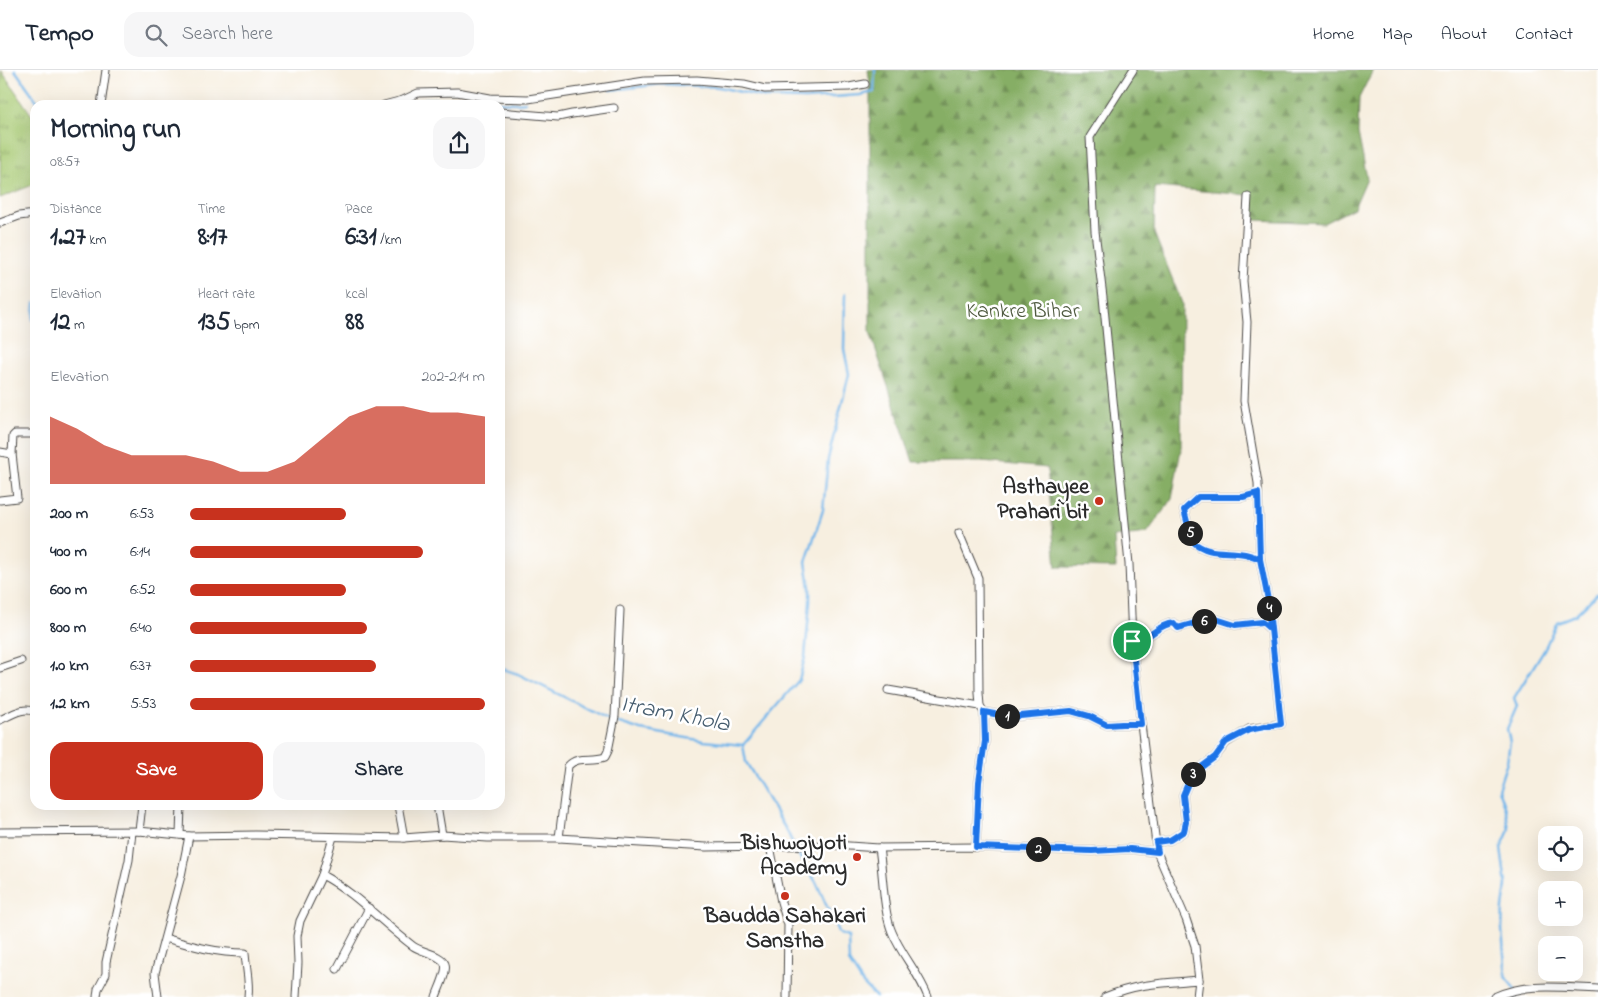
<!DOCTYPE html>
<html lang="en">
<head>
<meta charset="utf-8">
<style>
  :root { --surface:#fff; --page:#f6f6f7; --text:#1f2937; --muted:#747a83; --line:#e0e1e3; --accent:#c8321e }
  body { margin:0; font-family:"Indie Flower",sans-serif; background:var(--page); color:var(--text); height:100vh; display:flex; flex-direction:column; font-size:19px; white-space:nowrap }
  * { box-sizing:border-box; margin:0 }
  p { font-size:16px; color:var(--muted) }
  .icon { flex:none; width:28px; height:28px; fill:none; stroke:currentColor; stroke-width:2; stroke-linecap:round; stroke-linejoin:round }
  .map { position:relative; flex:1; overflow:hidden }
  .side { position:absolute; left:30px; top:30px; width:475px; height:710px; display:flex; flex-direction:column; background:var(--surface); border-radius:15px; box-shadow:0 5px 20px #0002 }
  .side>* { flex:none }
  .tools { position:absolute; left:1538px; top:756px; display:grid; gap:10px }
  .tools a { display:grid; place-items:center; width:45px; height:45px; border-radius:10px; background:var(--surface); box-shadow:0 5px 20px #0002; font-size:25px }
  .pin { position:absolute; display:grid; place-items:center; width:42px; height:42px; color:#fff; margin:-21px; border:2px solid #fff; border-radius:50%; box-shadow:0 1px 5px #0007 }
  .km { position:absolute; width:25px; height:25px; margin:-12px; border-radius:50%; background:#222; color:#fff; font-size:14px; line-height:25px; text-align:center }
  .round { display:grid; place-items:center; flex:none; width:52px; height:52px; border-radius:15px; background:var(--page) }
  .headline { display:flex; align-items:center; justify-content:space-between; height:85px; padding:0 20px }
  h1 { font-size:28px; font-weight:700; line-height:38px }
  .metrics { display:grid; grid-template-columns:repeat(3,1fr); gap:8px; height:85px; padding:5px 20px }
  .metrics div { display:grid; align-content:center }
  .metrics b { font-size:25px; font-weight:700 }
  .metrics small { font-size:14px; font-weight:400 }
  .metrics p { font-size:14px }
  .chart { height:140px; padding:10px 20px }
  .chart p { display:flex; justify-content:space-between }
  .chart svg { width:100%; height:90px; margin-top:5px; fill:var(--accent); opacity:.7 }
  .cta { display:flex; gap:10px; margin-top:auto; padding:10px 20px }
  .cta a { flex:1; height:58px; border-radius:15px; background:var(--accent); color:#fff; font-size:20px; font-weight:700; line-height:58px; text-align:center }
  .cta a+a { background:var(--page); color:var(--text) }
  ul { padding:0 20px; list-style:none; font-size:16px }
  li { display:grid; grid-template-columns:80px 60px 1fr; align-items:center; height:38px }
  li i { height:12px; border-radius:6px; background:var(--accent) }
  header { display:flex; align-items:center; gap:30px; box-sizing:border-box; height:70px; padding:0 25px; background:var(--surface); border-bottom:1px solid var(--line) }
  header strong { font-size:24px }
  nav { display:flex; gap:28px; margin-inline-start:auto; font-size:18px }
  .search { width:350px; height:45px; background:var(--page); display:flex; align-items:center; gap:12px; box-sizing:border-box; padding:0 18px; border-radius:15px; color:var(--muted); font-size:19px }
  .map>svg:first-child { display:block }
  .forest { fill:url(#forest-firs); stroke:#586c48 }
  .park { fill:url(#park-tufts); stroke:#6a7a4f }
  .lines { fill:none; stroke-linecap:round; stroke-linejoin:round }
  .stream { stroke:#75b7ea; stroke-width:2.5 }
  .street-casing { stroke:#4a4846; stroke-width:9 }
  .street { stroke:#fff; stroke-width:7 }
  .route-casing { stroke:#fff; stroke-width:10 }
  .route { stroke:#1a73e8; stroke-width:6 }
  .poi-dot { fill:#c8321e; stroke:#fff; stroke-width:2 }
  .labels { text-anchor:middle; dominant-baseline:central; stroke-width:5; stroke-linejoin:round; paint-order:stroke }
  .park-label { font-size:22px; fill:#505b41; stroke:#fff }
  .poi-label { font-size:22px; font-weight:bold; fill:#2b2b2b; stroke:#fff; text-anchor:end }
  .water-label { font-size:24px; font-style:italic; fill:#455c6e; stroke:#fff }
</style>
</head>
<body>
<header>
<strong>Tempo</strong>
<div class="search"><svg class="icon" aria-label="search" viewBox="0 0 24 24"><circle cx="10" cy="10" r="6"/><path d="M15 15l6 6"/></svg>Search here</div>
<nav><a>Home</a><a>Map</a><a>About</a><a>Contact</a></nav>
</header>
<div class="map">
<svg width="1598" height="927" viewBox="0 0 1598 927">
  <defs>
    <pattern id="forest-firs" width="22" height="20" patternUnits="userSpaceOnUse" patternTransform="scale(1.25)"><rect width="22" height="20" fill="#86ae65"/><path d="M5 1l3.5 6h-7zM16 11l3.5 6h-7z" fill="#6e8e53"/></pattern>
    <pattern id="park-tufts" width="24" height="20" patternUnits="userSpaceOnUse" patternTransform="scale(1.25)"><rect width="24" height="20" fill="#a8ca73"/><path d="M3 7l-1-3M5 7V3M7 7l1-3M15 17l-1-3M17 17v-4M19 17l1-3" fill="none" stroke="#89a45f"/></pattern>
  </defs>
  <rect width="100%" height="100%" fill="#fff"/>
  <filter id="ink" filterUnits="userSpaceOnUse"><feTurbulence type="fractalNoise" baseFrequency=".02" numOctaves="2"/><feDisplacementMap in="SourceGraphic" scale="10" xChannelSelector="R" yChannelSelector="G"/><feConvolveMatrix kernelMatrix="1 2 1 2 8 2 1 2 1" color-interpolation-filters="sRGB"/></filter>
  <filter id="wash" filterUnits="userSpaceOnUse"><feTurbulence type="fractalNoise" baseFrequency=".0096" numOctaves="4" result="noise"/><feDisplacementMap in="SourceGraphic" scale="20" xChannelSelector="R" yChannelSelector="G"/><feGaussianBlur stdDeviation="1.12" result="paint"/><feColorMatrix in="noise" values="0 0 0 0 0 0 0 0 0 0 0 0 0 0 0 0 0 1.4 0 .05"/><feComposite in="paint" operator="in"/></filter>
  <g filter="url(#wash)">
    <rect width="100%" height="100%" fill="#f7efe0"/>
    <!-- forest -->
    <path class="forest" d="M868,0H1373L1359,28L1358,63L1367,108L1354,138L1324,153L1254,150L1248,125L1155,117L1154,163L1182,233L1181,379L1172,429L1147,463L1114,467L1116,498L1056,497L1047,398L982,392H913L870,262V14Z"/>
    <!-- park -->
    <path class="park" d="M1,0L35,50V114L0,128Z"/>
    <g class="lines">
      <!-- stream -->
      <g class="stream">
        <path d="M15,0L40,35"/>
        <path d="M610,20L663,14L719,17L767,28L806,29L860,25L874,22L875,0"/>
        <path d="M400,35L425,29H445L516,33L525,32"/>
        <path d="M35,233L33,250L35,251"/>
        <path d="M500,598L518,604L610,650L641,660L704,671L743,675L746,692L788,763L796,781L816,812L839,864L848,867L849,892L863,914L876,927"/>
        <path d="M743,675L799,610L805,587L810,532V517L806,492L823,440L828,389L849,304L844,279L845,224"/>
        <path d="M1515,927V919L1506,908L1502,860L1503,838L1506,815L1501,778L1509,760L1506,742L1498,719L1507,692L1510,672L1507,659L1517,636L1514,628L1545,578L1557,552L1575,545L1598,523"/>
      </g>
    </g>
  </g>
  <g filter="url(#ink)">
    <g class="lines">
      <defs>
        <g id="street">
          <path d="M1133,0L1090,67L1095,161L1103,227L1129,494L1132,571L1141,654L1157,782L1186,849L1195,876L1199,910L1197,927"/>
          <path d="M101,35L106,0"/>
          <path d="M384,35L403,30L418,23L457,22L490,28L528,29L645,11L697,10L744,14L765,19L849,17L865,14"/>
          <path d="M500,42L558,47L572,44L614,38"/>
          <path d="M0,153L19,146L35,144"/>
          <path d="M0,382L12,384L17,428L0,430"/>
          <path d="M12,384L13,366L15,364H35"/>
          <path d="M1258,423L1243,427H1198L1184,440L1192,471C1209,486 1225,480 1245,484C1250,485 1255,487 1260,489"/>
          <path d="M959,463L978,508L979,623L980,636L984,642L985,671L979,712L976,777"/>
          <path d="M1132,571C1136,570 1141,569 1144,568C1155,563 1161,554 1174,553L1178,558L1213,548L1235,555L1262,552L1270,559"/>
          <path d="M0,598L21,591"/>
          <path d="M888,620L980,636"/>
          <path d="M984,642L1010,647L1071,641L1089,646L1107,655L1122,654H1141"/>
          <path d="M0,650C11,645 24,636 35,642"/>
          <path d="M398,735L404,768"/>
          <path d="M437,735L442,765"/>
          <path d="M139,761L142,735"/>
          <path d="M0,762L139,761L189,766L256,765L404,768L442,765L488,768H559L706,777L834,775L879,778L976,777L1092,781L1130,779L1157,782"/>
          <path d="M180,765L181,735"/>
          <path d="M559,768L568,696C578,685 592,692 605,687L608,681L615,646L620,540"/>
          <path d="M1156,772L1170,770L1184,761L1186,752L1183,725L1192,704L1215,687L1226,673L1249,659L1281,654L1268,531L1260,488L1258,413L1244,331L1247,252L1243,211L1248,127"/>
          <path d="M770,776L781,832L788,855L787,927"/>
          <path d="M879,778C883,802 883,841 892,862C902,886 919,903 928,927"/>
          <path d="M322,805C356,823 382,853 413,876C421,882 441,884 445,894C448,901 438,920 436,927"/>
          <path d="M165,868C192,876 217,883 245,883C246,899 250,911 248,927"/>
          <path d="M337,899L369,838"/>
          <path d="M97,927L98,919L106,904V892L129,790L132,762"/>
          <path d="M158,927L155,903L181,806L189,766"/>
          <path d="M296,927L298,893L297,866L300,851L322,805L333,767"/>
          <path d="M1105,927C1138,913 1164,913 1199,910"/>
          <path d="M1494,927C1526,912 1564,918 1598,919"/>
        </g>
      </defs>
      <!-- street casing -->
      <use href="#street" class="street-casing"/>
      <!-- street -->
      <use href="#street" class="street"/>
    </g>
  </g>
  <g class="lines" filter="url(#ink)">
    <defs>
      <path id="route" d="M1132,571L1141,654H1122L1107,655L1089,646L1071,641L1010,647L984,642L985,671L979,712L976,777L1092,781L1130,779L1158,782L1156,772L1170,770L1184,761L1186,752L1183,725L1192,704L1215,687L1226,672L1249,660L1281,654L1268,530L1260,489V488L1258,423L1243,427H1198L1184,440L1192,471C1209,486 1225,480 1245,484C1250,485 1255,487 1260,489L1268,530L1270,559L1262,552L1235,555L1213,548L1178,558L1174,553C1161,554 1155,563 1144,568C1141,569 1136,570 1132,571"/>
    </defs>
    <!-- route casing -->
    <use href="#route" class="route-casing"/>
    <!-- route -->
    <use href="#route" class="route"/>
  </g>
  <!-- markers -->
  <g class="poi-dot">
    <circle cx="1099" cy="431" r="5"/>
    <circle cx="857" cy="787" r="5"/>
    <circle cx="785" cy="826" r="5"/>
  </g>
  <g class="labels">
    <!-- park labels -->
    <g class="park-label">
      <text x="1023" y="242">Kankre Bihar</text>
    </g>
    <!-- poi labels -->
    <g class="poi-label">
      <text x="1089" y="418">Asthayee<tspan x="1089" dy="25">Prahari bit</tspan></text>
      <text x="847" y="774">Bishwojyoti<tspan x="847" dy="25">Academy</tspan></text>
      <text x="785" y="847" text-anchor="middle">Baudda Sahakari<tspan x="785" dy="25">Sanstha</tspan></text>
    </g>
    <!-- water labels -->
    <g class="water-label">
      <text transform="translate(675 645) rotate(11)">Itram Khola</text>
    </g>
  </g>
</svg>
<div class="tools">
<a><svg class="icon" aria-label="locate" viewBox="0 0 24 24"><circle cx="12" cy="12" r="6"/><path d="M12 2v4M12 18v4M2 12h4M18 12h4"/></svg></a>
<a>+</a>
<a>−</a>
</div>
<div class="pin" style="left:1132px;top:571px;background:#1e9e55"><svg class="icon" aria-label="arrive" viewBox="0 0 24 24"><path d="M6 21V4h12l-3 4 3 4H6"/></svg></div>
<b class="km" style="left:1007px;top:646px">1</b>
<b class="km" style="left:1038px;top:779px">2</b>
<b class="km" style="left:1193px;top:704px">3</b>
<b class="km" style="left:1269px;top:538px">4</b>
<b class="km" style="left:1190px;top:463px">5</b>
<b class="km" style="left:1204px;top:551px">6</b>
<section class="side">
<div class="headline"><div><h1>Morning run</h1><p>08:57</p></div><a class="round"><svg class="icon" aria-label="share" viewBox="0 0 24 24"><path d="M12 15V3M7 8l5-5 5 5M5 13v7h14v-7"/></svg></a></div>
<div class="metrics">
<div><p>Distance</p><b>1.27<small> km</small></b></div>
<div><p>Time</p><b>8:17</b></div>
<div><p>Pace</p><b>6:31<small> /km</small></b></div>
</div>
<div class="metrics">
<div><p>Elevation</p><b>12<small> m</small></b></div>
<div><p>Heart rate</p><b>135<small> bpm</small></b></div>
<div><p>kcal</p><b>88</b></div>
</div>
<div class="chart"><p><span>Elevation</span>202–214 m</p>
<svg viewBox="0 0 160 44" preserveAspectRatio="none"><path d="M0 44V11L10 17L20 25L30 30L40 30L50 30L60 33L70 38L80 38L90 33L100 22L110 11L120 6L130 6L140 9L150 9L160 11V44z"/></svg>
</div>
<ul>
<li><b>200 m</b>6:53<i style="width:53%"></i></li>
<li><b>400 m</b>6:14<i style="width:79%"></i></li>
<li><b>600 m</b>6:52<i style="width:53%"></i></li>
<li><b>800 m</b>6:40<i style="width:60%"></i></li>
<li><b>1.0 km</b>6:37<i style="width:63%"></i></li>
<li><b>1.2 km</b>5:53<i style="width:100%"></i></li>
</ul>
<div class="cta"><a>Save</a><a>Share</a></div>
</section>
</div>
</body>
</html>
